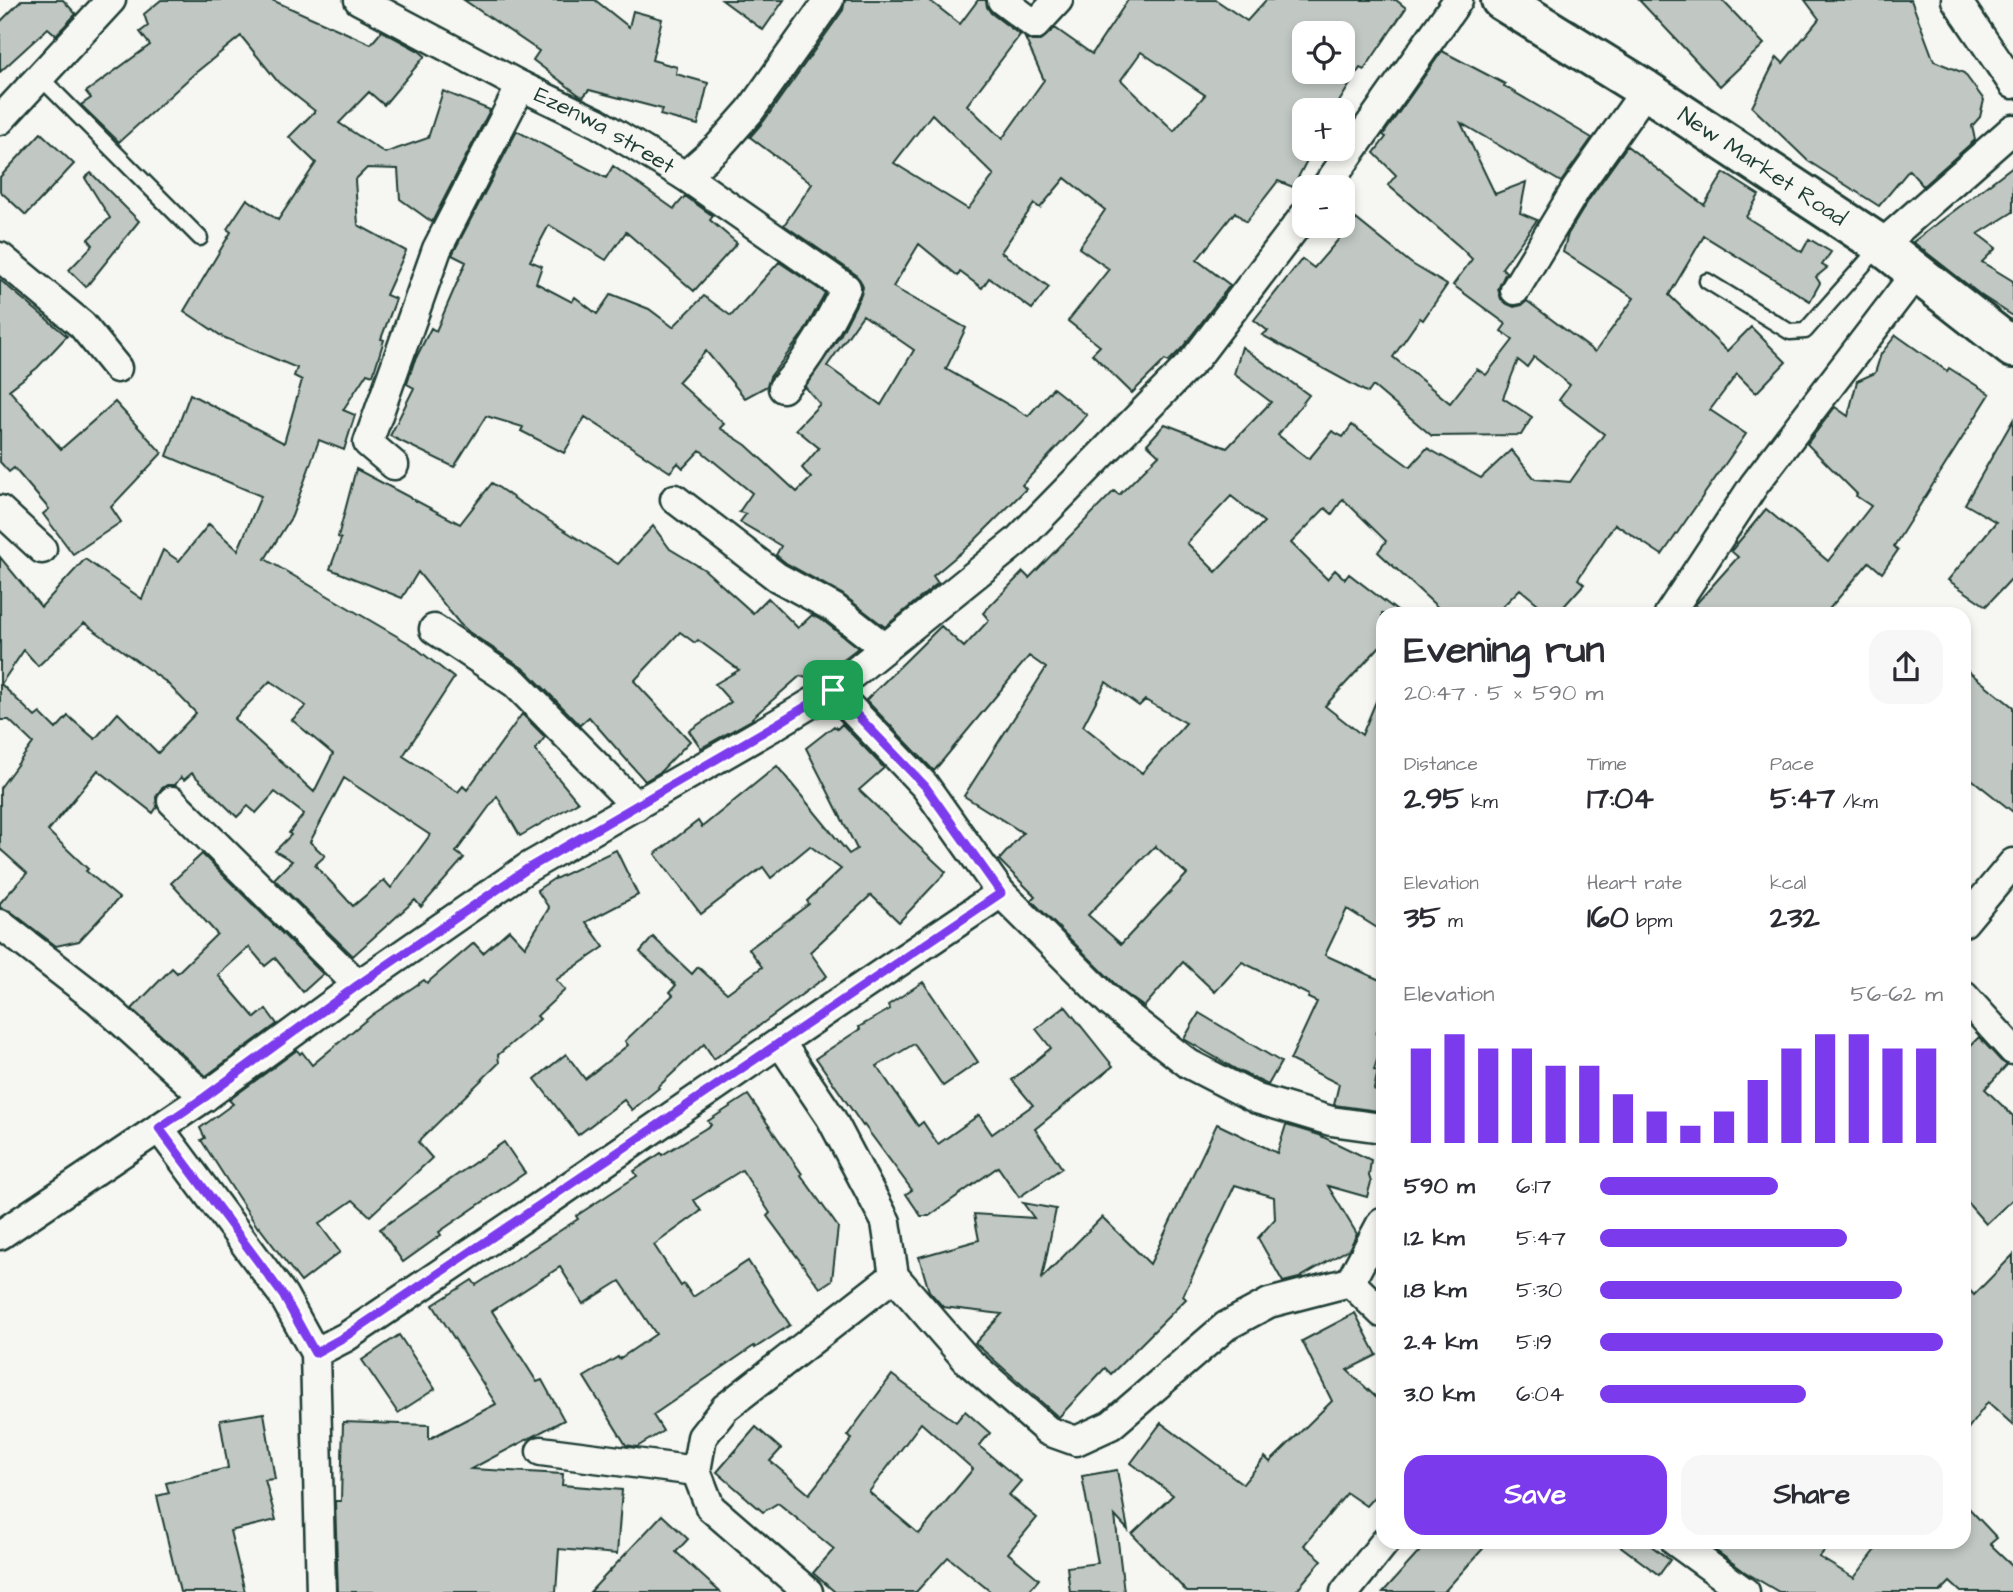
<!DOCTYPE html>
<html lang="en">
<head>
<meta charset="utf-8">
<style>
  :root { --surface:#fff; --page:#f7f7f7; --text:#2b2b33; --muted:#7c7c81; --accent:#7c3aed }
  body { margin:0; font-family:"Architects Daughter",sans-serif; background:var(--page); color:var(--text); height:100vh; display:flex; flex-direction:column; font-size:26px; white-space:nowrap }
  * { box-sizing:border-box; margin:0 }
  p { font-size:23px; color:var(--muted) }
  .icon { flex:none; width:38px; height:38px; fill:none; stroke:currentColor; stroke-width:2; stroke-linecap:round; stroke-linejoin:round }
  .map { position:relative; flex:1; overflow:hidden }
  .panel { position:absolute; left:1376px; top:607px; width:595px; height:942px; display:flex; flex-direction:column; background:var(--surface); border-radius:21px; box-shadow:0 4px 10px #0003 }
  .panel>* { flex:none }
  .buttons { position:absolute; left:1292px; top:21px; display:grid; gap:14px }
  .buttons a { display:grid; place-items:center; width:63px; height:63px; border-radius:14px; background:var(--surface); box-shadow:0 4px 10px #0003; font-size:35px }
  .pin { position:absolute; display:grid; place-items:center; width:60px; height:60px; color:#fff; margin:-30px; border-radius:14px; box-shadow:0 4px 10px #0006 }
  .round { display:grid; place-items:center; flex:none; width:74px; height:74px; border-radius:21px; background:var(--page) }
  .summary { display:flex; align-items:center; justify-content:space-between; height:119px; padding:0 28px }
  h1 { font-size:38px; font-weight:800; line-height:52px }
  .stats { display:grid; grid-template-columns:repeat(3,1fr); gap:10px; height:119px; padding:7px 28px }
  .stats div { display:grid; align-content:center }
  .stats b { font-size:30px; font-weight:800 }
  .stats small { font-size:19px; font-weight:400 }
  .stats p { font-size:19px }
  .chart { height:196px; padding:14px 28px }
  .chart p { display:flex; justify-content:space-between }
  .chart svg { width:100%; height:126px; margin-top:7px; stroke:var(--accent); stroke-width:6 }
  .action { display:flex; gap:14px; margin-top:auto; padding:14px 28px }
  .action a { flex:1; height:80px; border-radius:21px; background:var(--accent); color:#fff; font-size:28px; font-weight:800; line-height:80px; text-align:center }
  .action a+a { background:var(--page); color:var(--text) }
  ul { padding:0 28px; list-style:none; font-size:23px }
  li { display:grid; grid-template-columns:112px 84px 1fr; align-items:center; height:52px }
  li i { height:18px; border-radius:9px; background:var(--accent) }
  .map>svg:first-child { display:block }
  .building { fill:#c1c8c3; stroke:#1f3d34; stroke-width:2; fill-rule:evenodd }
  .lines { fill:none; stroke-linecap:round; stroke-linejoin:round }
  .lane-casing { stroke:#1f3d34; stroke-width:19 }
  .street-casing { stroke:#1f3d34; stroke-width:33 }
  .secondary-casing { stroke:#1f3d34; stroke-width:44 }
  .lane { stroke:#f6f6f2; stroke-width:14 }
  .street { stroke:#f6f6f2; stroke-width:28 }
  .secondary { stroke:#f6f6f2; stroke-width:38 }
  .route-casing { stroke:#fff; stroke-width:14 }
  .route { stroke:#7c3aed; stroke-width:9 }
  .labels { text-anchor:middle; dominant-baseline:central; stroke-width:5; stroke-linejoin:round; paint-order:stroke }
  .street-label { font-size:23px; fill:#1f3d34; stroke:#f6f6f2 }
</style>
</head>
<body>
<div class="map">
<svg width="2013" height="1592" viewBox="0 0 2013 1592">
  <rect width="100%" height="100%" fill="#f6f6f2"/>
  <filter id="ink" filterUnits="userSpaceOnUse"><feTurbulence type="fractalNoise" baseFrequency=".0143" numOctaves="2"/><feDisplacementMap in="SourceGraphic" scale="14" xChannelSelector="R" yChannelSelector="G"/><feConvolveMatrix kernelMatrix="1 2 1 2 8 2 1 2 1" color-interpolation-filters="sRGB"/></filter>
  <g filter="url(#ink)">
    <!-- building -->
    <g class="building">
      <path d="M22,0H63L76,14L56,35L48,28L0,72V22Z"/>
      <path d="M161,0H272L371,44L382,31L419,51L425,56L384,105L369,92L339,123L385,153L428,138L443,91L490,110L432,222L400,199L398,169L367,168L355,180L358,225L406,251L386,295L396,299L381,339L384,340L373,375L367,373L343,410L355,415L344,450L319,440L292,516L265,559L412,645L454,678L403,756L458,792L463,786L467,790L522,714L545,737L535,750L578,802L520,836L497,796L456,852L464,858L421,907L415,900L353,956L274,879L292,861L275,851L291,835L289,833L304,814L275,792L256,813L248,806L237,817L192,773L184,780L181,777L175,785H167L161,789L156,797L157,807L153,813L98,770L48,831L88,869L86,871L119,898L79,941L56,946L10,911L0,908V903L27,873L0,849V788L33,743L9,720H0V557L41,607L85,559L142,599L163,550L179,561L209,524L238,550L261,496L167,456L190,394L284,443L302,380L294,376L297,368L223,337L184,311L231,232L227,229L247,199L278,220L316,163L289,137L315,111L278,82L241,36L194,74L119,142L81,105L91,98L86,92L150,45L140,32L148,26L144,14ZM84,623L166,682L196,713L158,753L118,713L95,739L68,716L56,729L40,713L35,717L1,684L24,650L38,666ZM270,681L306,706L292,720L333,754L314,792L234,719ZM344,778L430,835L391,888L384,880L353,906L315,865L325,856L310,842Z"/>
      <path d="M464,0H595L629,27L633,11L662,19L652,60L677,67L676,74L708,83L698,125L660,115L662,109L589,90L583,97L579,95L533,60L539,51Z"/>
      <path d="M722,0H784L763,30Z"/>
      <path d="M845,0H929L960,24L978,0H986L987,7L991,13L1020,35L967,105L1002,139L1044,80L1025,38L1032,41H1040L1055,28L1092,54L1128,0H1216L1247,21L1266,0H1396L1406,8L1364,70L1360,68L1334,110H1304V149H1313L1293,187L1278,181L1246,222L1235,212L1197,260L1230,285L1182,348L1168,362L1165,360L1132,393L1092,354L1100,346L1068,321L1109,269L1079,248L1105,210L1065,178L1040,208L1034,204L1001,252L1049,287L1032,309L989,278L982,288L960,272L958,276L919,244L893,287L966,328L946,369L1028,416L1053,388L1087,415L1022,485L1026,489L970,545L933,576L938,583L885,627L842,594L786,563L776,555L781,546L740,522L746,514L739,512L752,493L700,450L683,468L678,463L670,472L585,417L564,453L521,431L523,427L486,416L454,467L390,436L414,388L407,384L414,362L431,328L436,331L466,262L452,255L517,131L606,178L613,166L674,209L685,196L713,216L710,220L737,243L694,291L626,232L606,260L549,225L530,261L542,266L536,283L572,302L575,297L597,314L611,294L649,309L673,327L704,296L731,316L779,262L825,293L804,332L770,377L767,386L745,398L706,351L678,382L724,424L720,428L746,445L797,492L811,478L802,468L819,448L796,429L820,404L805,387L840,336L861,295L863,287L860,280L855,274L784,225L812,184L750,137L764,121L843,10ZM1304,33H1342V72H1304ZM1141,52L1205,95L1174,131L1121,80ZM932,114L994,175L968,209L894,163ZM863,315L914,350L881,405L827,366Z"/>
      <path d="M1639,0H1722L1764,44L1720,86Z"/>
      <path d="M1805,0H1911L1934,61L1964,73L1984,100L1980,117L1972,126L1975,140L1923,186L1909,170L1879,206L1808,161L1752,107L1777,57L1783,63L1819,19Z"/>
      <path d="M1442,51L1505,84L1504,86L1592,138L1561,182L1461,123L1495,194L1526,182L1520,213L1537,220L1502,268L1506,272L1498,289L1501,299L1507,304L1514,307L1522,305L1527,301L1595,352L1634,298L1563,252L1568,234L1590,198L1627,146L1704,205L1724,173L1759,195L1746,217L1802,252L1809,239L1831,252L1822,265L1827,268L1816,277L1820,283L1810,301L1704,236L1669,295L1727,351L1751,327L1786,362L1756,393L1737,374L1710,410L1746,434L1662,555L1615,524L1578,579L1584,584L1557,614H1550L1520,589L1495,614H1445L1378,552L1386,541L1343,499L1332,514L1325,508L1291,543L1327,579L1335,570L1345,579L1349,574L1401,614H1382V644L1325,706L1362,735L1382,687V931L1347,909L1325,955L1382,981V1019L1376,1034L1382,1037V1044L1374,1070L1378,1071L1374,1089L1382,1095L1378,1111L1334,1105L1339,1084L1290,1060L1317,1002L1308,998L1309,995L1242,962L1215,992L1183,962L1144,1007L1122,991L1031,900L1035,896L999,860L1023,833L964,796L1046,668L1029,656L934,771L866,700L941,626L964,647L989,620L983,613L1023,572L1029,578L1114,491L1119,495L1159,455L1147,444L1165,424L1227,448L1271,402L1234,374L1242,347L1309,395L1278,435L1309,459L1332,431L1343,437L1352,425L1410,467L1427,448L1481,478L1511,450L1535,479L1570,482L1604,434L1559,400L1570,385L1534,357L1527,367L1518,360L1503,398L1532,417L1521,435L1432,436L1373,386L1368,393L1262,335L1268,331L1254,320L1302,259L1314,268L1356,219L1412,264L1447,285L1423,320L1420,318L1393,357L1450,403L1477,369L1486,375L1513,340L1501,331L1506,324L1453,285L1472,259L1460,247L1388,185L1396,175L1374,153L1386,137L1383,135ZM1231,496L1264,522L1216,572L1187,543ZM1106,682L1139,706L1145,700L1186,723L1142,773L1083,726ZM1155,846L1187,874L1121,944L1088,915Z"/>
      <path d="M41,133L74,164L26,215L0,191V177Z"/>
      <path d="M2013,166V212L1978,234L1996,248L1982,262L2013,281V316L1982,296L1913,242Z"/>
      <path d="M91,173L139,221L86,287L69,270L93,245L88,239L110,218L85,178Z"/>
      <path d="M0,280L67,336L37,368L9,390L61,449L115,402L162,453L111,507L121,522L73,554L43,514L49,509L14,468L9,472L0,462Z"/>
      <path d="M1896,335L1947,371L1949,368L1990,394L1894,546L1898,550L1882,573L1869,562L1825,614H1706L1695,605L1738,557L1731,551L1766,509L1828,561L1871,506L1856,496L1857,494L1807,444L1835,407L1848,416L1857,381L1875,373L1881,354Z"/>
      <path d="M2013,420V577L1986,606L1948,580L1996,522L1965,504Z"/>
      <path d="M356,469L460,524L492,483L521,503L618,564L653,526L670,549L705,570L753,613L768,598L798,628L812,615L825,622L858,648L815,681L800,676L752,718L753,719L701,748L689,731L731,702L715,684L739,670L698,640L695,643L680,632L634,681L690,741L660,772L645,781L589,717L580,725L527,671L469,632L459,623L418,572L402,598L330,569L341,539L338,537Z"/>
      <path d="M1964,668L2013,707V812L1964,773Z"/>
      <path d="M842,724L884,768L859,790L946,872L899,922L871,895L810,952L827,976L714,1059L704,1044L658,1087L659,1088L632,1110L624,1100L578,1135L535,1079L566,1054L585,1079L628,1045L625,1041L673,995L670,992L676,985L640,952L653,937L692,974L698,967L727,993L762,967L749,949L809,904L807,901L841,869L810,846L771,878L763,867L701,914L655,854L698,821L702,827L777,766L849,854L857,849L806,748L834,726L837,729Z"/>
      <path d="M616,850L638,895L586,922L604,947L556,980L565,990L537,1016L540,1019L498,1055L499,1063L418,1142L432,1158L370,1216L353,1200L319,1224L340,1252L301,1282L259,1227L258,1228L201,1140L205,1138L200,1128L233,1104L229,1100L297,1050L300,1054L302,1052L312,1065L372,1015L424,980L427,983L474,943L483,953L509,930L525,947L549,908L537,890L555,878V879Z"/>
      <path d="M202,854L323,974L303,992L275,958L265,966L249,947L218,975L255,1018L266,1009L277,1024L206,1076L132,1009L172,968L177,973L217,934L171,883Z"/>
      <path d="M923,982L978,1062L943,1086L914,1044L877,1066L918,1126L923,1122L938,1144L979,1115L992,1134L1033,1105L1012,1080L1051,1048L1036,1029L1065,1006L1113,1066L1035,1129L1062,1168L1019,1197L998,1167L929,1216H921L906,1194L912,1190L864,1125L863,1126L816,1058L860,1029L859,1027L890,1009L888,1005Z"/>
      <path d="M1199,1013L1281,1062L1268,1085L1239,1071L1184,1039Z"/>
      <path d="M1979,1037L2001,1061L2007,1065L1985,1089L2013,1116V1199L1986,1224L1964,1199V1052Z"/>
      <path d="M748,1095L802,1174L801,1175L838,1227L832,1280L820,1288L767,1216L770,1213L742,1170L694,1200L701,1211L654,1245L681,1286L684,1284L693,1297L748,1261L790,1325L755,1348L754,1346L653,1415L663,1431L637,1447L626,1445L584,1377L618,1357L619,1359L656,1334L620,1281L583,1304L560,1267L492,1311L537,1382L542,1380L564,1420L471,1469L563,1474L562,1485L622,1490L617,1554L559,1549L556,1592H338L335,1501H341L343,1422L429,1425V1439L496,1404L433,1305L472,1280L476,1285L578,1219L576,1216L637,1176L634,1171L661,1153L662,1155L711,1125L708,1121Z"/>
      <path d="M1217,1124L1277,1153L1286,1125L1319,1135L1371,1160L1369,1176L1371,1182L1367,1197L1328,1186L1357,1234L1349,1249L1299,1278L1283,1282L1258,1238L1275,1219L1274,1197L1235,1185L1183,1296L1186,1299L1111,1374L1105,1368L1059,1417L1057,1416L975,1343L1002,1314L943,1307L929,1291L919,1257L979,1240L974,1214L1034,1218L1023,1203L1056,1209L1042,1278L1102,1217L1150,1264Z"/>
      <path d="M504,1142L525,1173L439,1232L441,1235L403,1262L380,1229Z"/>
      <path d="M2013,1255V1425L1988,1402L1964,1434V1284L1974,1295Z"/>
      <path d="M1355,1313L1377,1355L1347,1370L1382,1403V1488L1366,1506L1347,1493L1304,1545L1322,1560L1295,1592H1187L1132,1534L1173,1495L1131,1463L1161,1423L1243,1484L1265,1457L1270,1462L1332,1401L1302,1341Z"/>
      <path d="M399,1335L435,1389L398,1413L362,1360Z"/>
      <path d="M892,1375L956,1422L965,1411L990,1433L979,1446L1021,1481L1009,1495L1037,1518L1008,1553L1039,1579L1028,1592H991L948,1557L916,1592H835L813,1573L834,1549L778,1503L763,1512L717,1472L756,1427L781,1449L770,1461L809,1494L852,1439L847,1436ZM921,1423L973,1469L919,1534L869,1492Z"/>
      <path d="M264,1413L275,1479L265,1480L276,1520L230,1531L245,1592H180L157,1496L169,1493L166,1483L228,1468L220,1420Z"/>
      <path d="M1117,1470L1128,1530L1115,1516L1124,1592H1070L1067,1567L1098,1563L1082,1476Z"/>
      <path d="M1964,1503L1997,1538L1990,1544L2013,1566V1592H1961L1950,1582L1940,1592H1779L1745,1572L1704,1542H1832L1819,1557L1854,1578L1882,1542H1964Z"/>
      <path d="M662,1515L688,1539L676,1552L720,1592H590Z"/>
      <path d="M1428,1542H1489L1444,1592H1383Z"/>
      <path d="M1615,1542H1646L1670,1560L1659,1575Z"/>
    </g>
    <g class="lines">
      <defs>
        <g id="lane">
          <path d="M40,77L200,238"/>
          <path d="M1707,281L1790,332L1805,331L1880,246"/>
        </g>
        <g id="street">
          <path id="s1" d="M359,0L521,86L596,122L685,176L719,146L750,111L829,0"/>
          <path d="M1002,0L1035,25L1058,0"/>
          <path d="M1956,0L2013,84"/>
          <path d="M0,120L111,0"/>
          <path d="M685,176L846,288C828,324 810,358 783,388"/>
          <path d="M1326,187L1458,0"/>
          <path d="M1881,245L2013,129"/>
          <path d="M0,257L82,325L117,368"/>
          <path d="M1515,290L1576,189L1646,90"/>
          <path d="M394,465L368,443L437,249L521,86"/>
          <path d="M675,499L777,577L834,608L885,648"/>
          <path d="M0,510L42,549"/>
          <path d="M1669,614L1754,485L1916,273"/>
          <path d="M434,629L515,683L636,806"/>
          <path d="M833,690L925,786L1001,893L780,1042L831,1118L886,1222L894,1276L967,1360L1048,1431L1076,1441L1111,1425L1226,1326L1269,1303L1350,1282"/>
          <path d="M172,801L358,985"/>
          <path d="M1001,893L1111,1003L1189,1064L1257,1099L1331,1121L1382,1128"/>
          <path d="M1964,922L2013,863"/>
          <path d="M0,924L98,1000L205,1097"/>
          <path d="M1964,996L2013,1050"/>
          <path d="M159,1128L283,1295L315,1353L321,1592"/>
          <path d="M1382,1222L1350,1282L1382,1313"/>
          <path d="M0,1235L205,1097L358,985L527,868L777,724L833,690L1017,541L1195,359L1304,216"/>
          <path d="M315,1353L346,1337L551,1199L780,1042"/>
          <path d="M541,1451L696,1471"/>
          <path d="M1676,1542L1745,1592"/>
          <path d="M808,1592L710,1507L696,1471L702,1437L725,1408L894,1276"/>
          <path d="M1345,1592L1385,1542"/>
        </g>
        <g id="secondary">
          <path id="s2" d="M1501,0L1646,90L1881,245L2013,348"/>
        </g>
      </defs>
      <!-- lane casing -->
      <use href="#lane" class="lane-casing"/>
      <!-- street casing -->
      <use href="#street" class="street-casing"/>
      <!-- secondary casing -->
      <use href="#secondary" class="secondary-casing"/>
      <!-- lane -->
      <use href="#lane" class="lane"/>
      <!-- street -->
      <use href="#street" class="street"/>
      <!-- secondary -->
      <use href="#secondary" class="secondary"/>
    </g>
  </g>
  <g class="lines" filter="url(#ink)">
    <defs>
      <path id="route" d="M833,690L925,786L1001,893L346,1336L315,1353L283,1295L159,1128L205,1097L358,985L527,869L777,724Z"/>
    </defs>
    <!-- route casing -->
    <use href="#route" class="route-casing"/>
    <!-- route -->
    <use href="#route" class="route"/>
  </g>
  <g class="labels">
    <!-- street labels -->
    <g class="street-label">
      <text stroke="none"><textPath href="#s1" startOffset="278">Ezenwa street</textPath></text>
      <text stroke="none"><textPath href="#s2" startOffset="310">New Market Road</textPath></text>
    </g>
  </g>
</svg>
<div class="buttons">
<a><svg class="icon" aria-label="locate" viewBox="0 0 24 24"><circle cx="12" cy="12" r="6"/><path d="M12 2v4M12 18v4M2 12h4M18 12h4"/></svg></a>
<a>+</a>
<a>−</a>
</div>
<div class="pin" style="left:833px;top:690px;background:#1e9e55"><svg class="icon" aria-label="arrive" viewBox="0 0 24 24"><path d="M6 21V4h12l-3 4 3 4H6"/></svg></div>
<section class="panel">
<div class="summary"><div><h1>Evening run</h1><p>20:47 · 5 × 590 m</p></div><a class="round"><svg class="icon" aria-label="share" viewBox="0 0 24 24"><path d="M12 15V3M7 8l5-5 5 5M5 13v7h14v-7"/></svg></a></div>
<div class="stats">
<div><p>Distance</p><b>2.95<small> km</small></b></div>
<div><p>Time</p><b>17:04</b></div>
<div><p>Pace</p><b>5:47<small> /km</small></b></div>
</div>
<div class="stats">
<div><p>Elevation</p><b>35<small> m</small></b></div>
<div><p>Heart rate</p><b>160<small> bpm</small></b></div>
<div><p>kcal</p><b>232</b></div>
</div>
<div class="chart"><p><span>Elevation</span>56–62 m</p>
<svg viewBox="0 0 160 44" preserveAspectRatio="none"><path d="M5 44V11M15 44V6M25 44V11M35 44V11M45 44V17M55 44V17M65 44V27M75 44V33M85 44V38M95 44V33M105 44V22M115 44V11M125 44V6M135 44V6M145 44V11M155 44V11"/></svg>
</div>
<ul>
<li><b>590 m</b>6:17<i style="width:52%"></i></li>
<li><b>1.2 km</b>5:47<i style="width:72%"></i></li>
<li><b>1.8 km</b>5:30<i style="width:88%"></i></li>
<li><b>2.4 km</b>5:19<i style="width:100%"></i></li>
<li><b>3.0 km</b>6:04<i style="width:60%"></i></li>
</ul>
<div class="action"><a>Save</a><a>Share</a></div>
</section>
</div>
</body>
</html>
